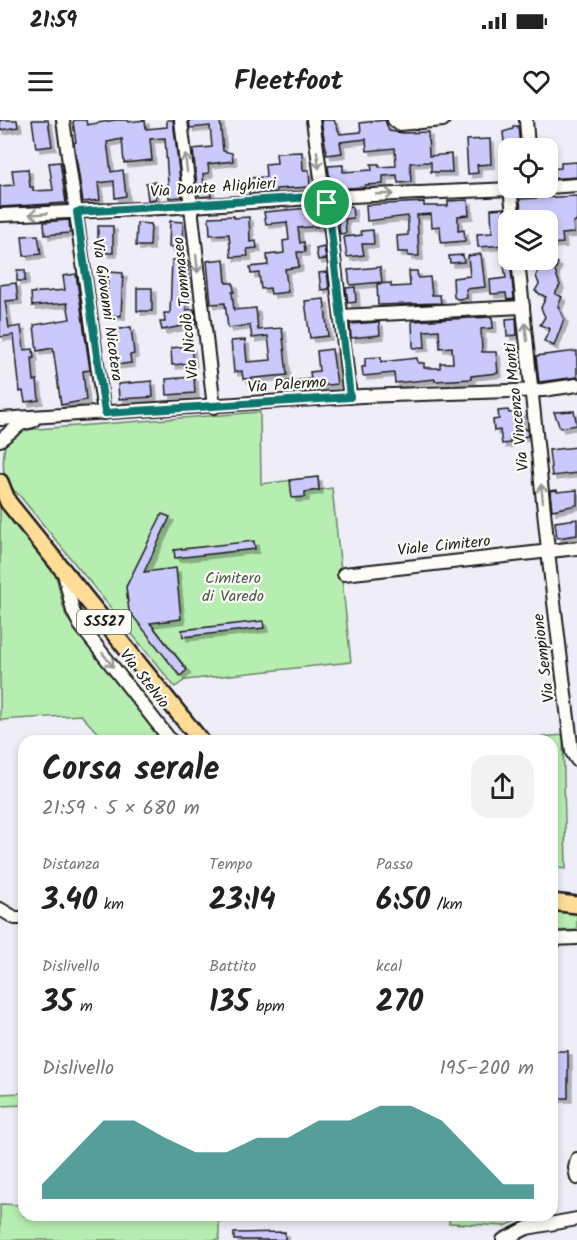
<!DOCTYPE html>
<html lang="it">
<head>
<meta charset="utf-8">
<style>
  :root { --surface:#fff; --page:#f2f2f2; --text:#222; --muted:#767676; --accent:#0f766e }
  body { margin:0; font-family:Kalam,sans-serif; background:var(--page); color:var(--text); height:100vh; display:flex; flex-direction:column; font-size:22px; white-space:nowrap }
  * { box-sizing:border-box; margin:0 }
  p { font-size:20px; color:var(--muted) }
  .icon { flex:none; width:33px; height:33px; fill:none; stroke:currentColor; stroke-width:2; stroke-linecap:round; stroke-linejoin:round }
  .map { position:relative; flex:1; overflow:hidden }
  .drawer { position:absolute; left:18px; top:615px; width:540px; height:486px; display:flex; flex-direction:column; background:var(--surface); border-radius:18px; box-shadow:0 3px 9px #0003 }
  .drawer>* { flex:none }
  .fabs { position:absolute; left:498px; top:18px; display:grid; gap:12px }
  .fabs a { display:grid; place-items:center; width:60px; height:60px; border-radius:12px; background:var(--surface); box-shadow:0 3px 9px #0003; font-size:30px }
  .pin { position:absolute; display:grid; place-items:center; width:51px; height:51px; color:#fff; margin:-26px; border:3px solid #fff; border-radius:50%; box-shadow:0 2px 6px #0007 }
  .round { display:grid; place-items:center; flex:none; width:63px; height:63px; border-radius:18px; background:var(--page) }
  .head { display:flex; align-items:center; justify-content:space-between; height:102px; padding:0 24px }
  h1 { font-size:33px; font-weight:700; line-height:45px }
  .stats { display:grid; grid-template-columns:repeat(3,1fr); gap:9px; height:102px; padding:6px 24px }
  .stats div { display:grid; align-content:center }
  .stats b { font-size:30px; font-weight:700 }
  .stats small { font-size:16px; font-weight:400 }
  .stats p { font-size:16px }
  .chart { height:168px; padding:12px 24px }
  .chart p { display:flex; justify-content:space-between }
  .chart svg { width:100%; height:108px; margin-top:6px; fill:var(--accent); opacity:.7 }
  .status { display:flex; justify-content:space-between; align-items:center; height:42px; padding:0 30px; background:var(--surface); direction:ltr }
  .status svg { height:16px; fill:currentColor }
  header { display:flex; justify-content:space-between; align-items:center; height:78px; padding:0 24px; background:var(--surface); font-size:27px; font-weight:700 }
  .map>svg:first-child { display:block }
  .green { fill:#b6edb0; stroke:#698466; stroke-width:1.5 }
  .building { fill:#cbc9fc; stroke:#1c1c1c; stroke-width:1.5; filter:url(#shadow) }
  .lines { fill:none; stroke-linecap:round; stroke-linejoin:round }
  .minor-casing { stroke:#1c1c1c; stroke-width:16 }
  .major-casing { stroke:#1c1c1c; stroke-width:20 }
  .minor { stroke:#fdfcf7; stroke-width:12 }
  .major { stroke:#ffdd96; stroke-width:15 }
  .oneway { stroke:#989794 }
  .route-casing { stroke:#fff; stroke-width:12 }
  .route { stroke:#0f766e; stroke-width:8 }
  .labels { text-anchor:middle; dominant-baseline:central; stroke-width:4.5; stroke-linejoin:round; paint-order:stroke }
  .shield { fill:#fdfcf7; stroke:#605f5e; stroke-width:1.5 }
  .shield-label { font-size:15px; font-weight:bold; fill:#1c1c1c }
  .street-label { font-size:16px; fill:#1c1c1c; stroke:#fdfcf7 }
  .park-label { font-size:16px; fill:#4a5b48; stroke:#fdfcf7 }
</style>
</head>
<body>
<div class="status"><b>21:59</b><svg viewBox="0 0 49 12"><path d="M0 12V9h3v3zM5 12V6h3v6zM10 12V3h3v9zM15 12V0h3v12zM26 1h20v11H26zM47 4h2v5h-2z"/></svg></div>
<header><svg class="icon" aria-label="menu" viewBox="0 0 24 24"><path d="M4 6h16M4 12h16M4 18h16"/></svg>Fleetfoot<svg class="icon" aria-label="heart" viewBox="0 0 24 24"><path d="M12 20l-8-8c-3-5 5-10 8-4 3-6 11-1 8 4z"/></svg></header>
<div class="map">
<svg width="577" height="1120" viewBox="0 0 577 1120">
  <defs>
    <filter id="shadow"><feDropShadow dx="4" dy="4" stdDeviation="0" flood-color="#0004"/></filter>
  </defs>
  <rect width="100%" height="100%" fill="#eeedf8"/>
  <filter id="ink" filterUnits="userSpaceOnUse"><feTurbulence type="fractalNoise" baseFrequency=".0167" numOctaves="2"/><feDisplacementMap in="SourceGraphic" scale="12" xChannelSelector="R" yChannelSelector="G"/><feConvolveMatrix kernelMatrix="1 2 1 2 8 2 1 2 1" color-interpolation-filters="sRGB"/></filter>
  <g filter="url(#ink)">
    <!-- green -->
    <g class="green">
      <path d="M260,292L261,364L318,357L319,370L332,368L351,542L185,560L175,567L20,376C17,373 11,369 9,366C1,355 3,337 5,325L24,310Z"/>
      <path d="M0,382C19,405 45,429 56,457C61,471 61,485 67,498L163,621H105L81,595L0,600Z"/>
      <path d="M563,615L566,749L552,747V621H488Z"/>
      <path d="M552,790L577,793V810L552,811Z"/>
      <path d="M24,973V985L0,986V974Z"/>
      <path d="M0,1084L24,1085V1095H219V1120H0Z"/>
      <path d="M449,1095H522V1099L505,1106L449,1103Z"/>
    </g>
    <!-- building -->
    <g class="building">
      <path d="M0,0H17L18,7L0,10Z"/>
      <path d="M32,0H48L52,26L36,28Z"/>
      <path d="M75,0H86L87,5L115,0H128V2L145,0L146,9L167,7V0H173L182,77L169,78L165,18L150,19L152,40L124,43L122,19L107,22L111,52L123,50L126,76L115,78L114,61L98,63L100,80L83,82L74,23L76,22L73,2Z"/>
      <path d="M189,0H220L223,31L232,33L233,41L208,44L209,53L203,54L204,68L210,67L211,76L201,77L198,75L193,29L212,27L210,6L190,8Z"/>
      <path d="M321,0H334L340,14L361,12L360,3L385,0L389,11L403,13L428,12L429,36L451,34L452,52H431V42L410,43L411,62L398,63L397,55L383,56V64L365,65V67L331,69L328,46L343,45V52L372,50L371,44H379V47L396,46L395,28L367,31L366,19L340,22L342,33L327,35Z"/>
      <path d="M513,6H518L520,27L509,28V22H504L503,12L513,9Z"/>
      <path d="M490,19L491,44L477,45L478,53L468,54L466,20Z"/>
      <path d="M302,32L303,50H309L310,67L276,69V72L249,74V58L266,57L265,44L277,43L276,33Z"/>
      <path d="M60,42L66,83L0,87V66L14,65L12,50L28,49L30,67H33V71L53,70L49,43Z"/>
      <path d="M577,42V57L548,59V49L561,48V43Z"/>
      <path d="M155,62L156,79L148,80L146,63Z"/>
      <path d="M577,76V101L573,102L574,113L562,114L563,123L548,124V100H543L542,95L526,96V93L521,94L520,79Z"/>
      <path d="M468,80L469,95L458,96V111L464,110L465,121L441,123L440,106L432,107L431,94L417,95L419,136H408V132H398L397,116L408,115V96L367,101L366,85L424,82V86H448V81Z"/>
      <path d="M352,86L353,98L345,99L346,113L340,114L337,88Z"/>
      <path d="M320,87L322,106L298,108L300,123L304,122L305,132H297L299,147L285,149L288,172L271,174L270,168L261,169L259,153L251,154L250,147L268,145L267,135L284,133L283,121L289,120L287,102L266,104L264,92Z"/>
      <path d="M504,88L506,125L478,127L477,114L492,113L491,89Z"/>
      <path d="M234,96V98L249,97L250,122L256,121L257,128L247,129L248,136L231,137L229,114L210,115L209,97Z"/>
      <path d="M69,100L70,113L45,115L44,102Z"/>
      <path d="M170,101L183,102L182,127H169Z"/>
      <path d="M137,103L151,104L150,126H136Z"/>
      <path d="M98,106H113V133H105V129L98,130Z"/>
      <path d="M373,110L374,124H362L364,135L347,137L344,117L362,115L361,111Z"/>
      <path d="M38,115L41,134L24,136L22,116Z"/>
      <path d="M324,127L326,139L318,140L316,129Z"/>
      <path d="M481,134L485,167L466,169L467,178L457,179L454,177L453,158L470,156L468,136Z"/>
      <path d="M463,135L464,142L450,143L449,136Z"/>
      <path d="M224,139L226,163H233L234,172H232L234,190L256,188L258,210L282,208L287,255L243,259L242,251L234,252L231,221L245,220L247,242L271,240L268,216L252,218L250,205L228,208L225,183L211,184L207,141Z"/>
      <path d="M548,139L558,143L555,151L560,165L555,174L562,177L558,186L564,199L554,226L544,221L550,209L540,205L545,197L541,188L546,177L535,171L539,164L536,156L539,148L543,149Z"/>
      <path d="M172,140L188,141L186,190L194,189L196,203L162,210L160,202H165L164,193H170Z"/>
      <path d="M503,140H510L514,179L507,180L506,173L491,174L490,160L506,158Z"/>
      <path d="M380,147L382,162L350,165L348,150Z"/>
      <rect x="17" y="150" width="8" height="11"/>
      <path d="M409,151H417L418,158L430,157L432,175H440L441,183L378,185L377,164L391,163V167L410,166Z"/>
      <path d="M108,152L123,153L121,196L106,195Z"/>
      <path d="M327,152L329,169L321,170L319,153Z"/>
      <path d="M76,154L90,250L83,251L86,280L61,285L53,228L37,231L34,205L70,199L67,183L32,186L31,173L65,170L63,156Z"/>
      <path d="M16,163L18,180L5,181L9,208L21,206L24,230L33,229L34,238H32L34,261L37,260L39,280L25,282L23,271L20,272L14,215L0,217V165Z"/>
      <path d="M355,167L356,182L348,183L346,168Z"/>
      <rect x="137" y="168" width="15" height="23"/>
      <path d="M324,179L328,216L310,218L305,181Z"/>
      <path d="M492,197L493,208L481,209L482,232H496L498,253L471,256V259L435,261V259L395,263L394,253L363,256L362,247H365V238L381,237V242L417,238L418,243H424V248H440V243H453L452,227L440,228L439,210L424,211L425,227L413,228L412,201Z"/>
      <path d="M516,198L517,215L507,216L506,199Z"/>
      <path d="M379,202L380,215L351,218L350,204Z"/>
      <path d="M131,207L134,234L130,235L131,243L115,245L109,211Z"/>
      <path d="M191,226L193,243L172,245L171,228Z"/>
      <path d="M332,229L337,264L283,270L282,262L311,259L310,252L319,251L317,231Z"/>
      <path d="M519,229L521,248L511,249L509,230Z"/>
      <path d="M577,231V257L539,262L536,236Z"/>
      <path d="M194,257L195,273L167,275L166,259Z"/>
      <path d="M152,261L153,277L119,279L118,264Z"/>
      <path d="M508,290L509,293L521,292L523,310L527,309L528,316L510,318V323L502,324L500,310L494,311L493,300L499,299L498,291Z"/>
      <path d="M574,291L577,305L560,308L554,292Z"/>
      <path d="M577,327V353L552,356L549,330Z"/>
      <path d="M318,357L319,370L305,372V377L292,378L290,360Z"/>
      <path d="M557,370V372L577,370V385L552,390L550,371Z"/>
      <path d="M162,394L170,397L144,452L176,448L181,499L150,503L187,550L180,556L129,491L126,467Z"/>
      <path d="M577,399V415L557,418L555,402Z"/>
      <path d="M254,421L255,429L175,438L174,430Z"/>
      <path d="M263,501L264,508L183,517L182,510Z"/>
      <rect x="552" y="931" width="16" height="47"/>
      <path d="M285,1112V1120H234V1113Z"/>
    </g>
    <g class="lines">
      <defs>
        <g id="minor">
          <path d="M63,0L104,293"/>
          <path d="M181,0L214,287"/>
          <path d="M313,0L323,72L327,77"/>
          <path d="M394,0L399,4L443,0"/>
          <path d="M526,0L528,28"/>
          <path d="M548,67L577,65"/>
          <path d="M510,69L514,100"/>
          <path d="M327,77L350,277"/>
          <path d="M0,95L162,88L327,77L536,68"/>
          <path d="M518,140L550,449L572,632L577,640"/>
          <path d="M341,196L523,187"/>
          <path d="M0,299L362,276L543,270L577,265"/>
          <path d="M0,320L21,304L33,301"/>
          <path d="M64,453L73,491L80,505L171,621"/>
          <path d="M344,454L577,428"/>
          <path d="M0,789L15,798H24"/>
          <path d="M552,819L577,818"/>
          <path d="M577,1039L575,1048L577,1058"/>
          <path d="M503,1120L527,1108L577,1099"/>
        </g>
        <g id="major">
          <path d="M0,362L8,382L201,621"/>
          <path d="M552,782L577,785"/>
        </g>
      </defs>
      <!-- minor casing -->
      <use href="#minor" class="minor-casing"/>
      <!-- major casing -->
      <use href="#major" class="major-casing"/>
      <!-- minor -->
      <use href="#minor" class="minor"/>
      <!-- major -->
      <use href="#major" class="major"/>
    </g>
    <!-- one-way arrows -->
    <defs><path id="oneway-shaft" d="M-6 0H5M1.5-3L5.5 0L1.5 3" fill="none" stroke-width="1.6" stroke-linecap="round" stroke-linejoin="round" transform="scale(1.5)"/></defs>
    <g class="oneway">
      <use href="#oneway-shaft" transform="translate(318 40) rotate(83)"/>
      <use href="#oneway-shaft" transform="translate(186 43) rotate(-97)"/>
      <use href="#oneway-shaft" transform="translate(385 74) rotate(-2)"/>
      <use href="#oneway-shaft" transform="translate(38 94) rotate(177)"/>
      <use href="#oneway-shaft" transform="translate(197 144) rotate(84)"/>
      <use href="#oneway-shaft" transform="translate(526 212) rotate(-96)"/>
      <use href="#oneway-shaft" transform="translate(542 373) rotate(-96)"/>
      <use href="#oneway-shaft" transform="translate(108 540) rotate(52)"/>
    </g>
  </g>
  <g class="lines" filter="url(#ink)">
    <defs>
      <path id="route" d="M327,76L350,277L105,293L77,92Z"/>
    </defs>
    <!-- route casing -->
    <use href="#route" class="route-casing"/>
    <!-- route -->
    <use href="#route" class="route"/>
  </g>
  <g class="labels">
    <!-- shield labels -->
    <rect class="shield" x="77" y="490" width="54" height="24" rx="4.5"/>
    <g class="shield-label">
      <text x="104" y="502">SS527</text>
    </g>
    <!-- street labels -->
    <g class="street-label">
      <text transform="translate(213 68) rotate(-4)">Via Dante Alighieri</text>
      <text transform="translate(186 188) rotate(-96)">Via Nicolò Tommaseo</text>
      <text transform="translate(107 190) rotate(82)">Via Giovanni Nicotera</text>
      <text transform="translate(287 265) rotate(-4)">Via Palermo</text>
      <text transform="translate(517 287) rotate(-96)">Via Vincenzo Monti</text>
      <text transform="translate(444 426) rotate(-6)">Viale Cimitero</text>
      <text transform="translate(544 538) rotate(-97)">Via Sempione</text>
      <text transform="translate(144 559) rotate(52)">Via Stelvio</text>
    </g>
    <!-- park labels -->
    <g class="park-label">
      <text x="233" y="458">Cimitero<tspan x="233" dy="18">di Varedo</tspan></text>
    </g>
  </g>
</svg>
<div class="fabs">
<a><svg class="icon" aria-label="locate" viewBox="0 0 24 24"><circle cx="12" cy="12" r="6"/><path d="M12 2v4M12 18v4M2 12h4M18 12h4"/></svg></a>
<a><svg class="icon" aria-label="layers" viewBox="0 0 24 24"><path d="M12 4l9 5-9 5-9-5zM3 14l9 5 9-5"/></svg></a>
</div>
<div class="pin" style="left:327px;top:83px;background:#1e9e55"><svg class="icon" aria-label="arrive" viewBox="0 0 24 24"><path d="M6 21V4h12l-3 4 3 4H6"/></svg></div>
<section class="drawer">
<div class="head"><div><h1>Corsa serale</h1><p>21:59 · 5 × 680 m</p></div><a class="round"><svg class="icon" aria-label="share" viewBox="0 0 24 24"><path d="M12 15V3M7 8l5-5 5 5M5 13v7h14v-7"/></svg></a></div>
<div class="stats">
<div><p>Distanza</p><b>3.40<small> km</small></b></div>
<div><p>Tempo</p><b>23:14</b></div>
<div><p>Passo</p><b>6:50<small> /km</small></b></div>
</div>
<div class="stats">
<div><p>Dislivello</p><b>35<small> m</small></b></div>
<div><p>Battito</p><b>135<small> bpm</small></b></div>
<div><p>kcal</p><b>270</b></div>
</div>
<div class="chart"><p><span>Dislivello</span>195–200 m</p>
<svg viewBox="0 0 160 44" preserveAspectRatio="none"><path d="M0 44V38L10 25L20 12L30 12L40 19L50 25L60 25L70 19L80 19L90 12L100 12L110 6L120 6L130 12L140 25L150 38L160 38V44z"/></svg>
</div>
</section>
</div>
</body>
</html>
